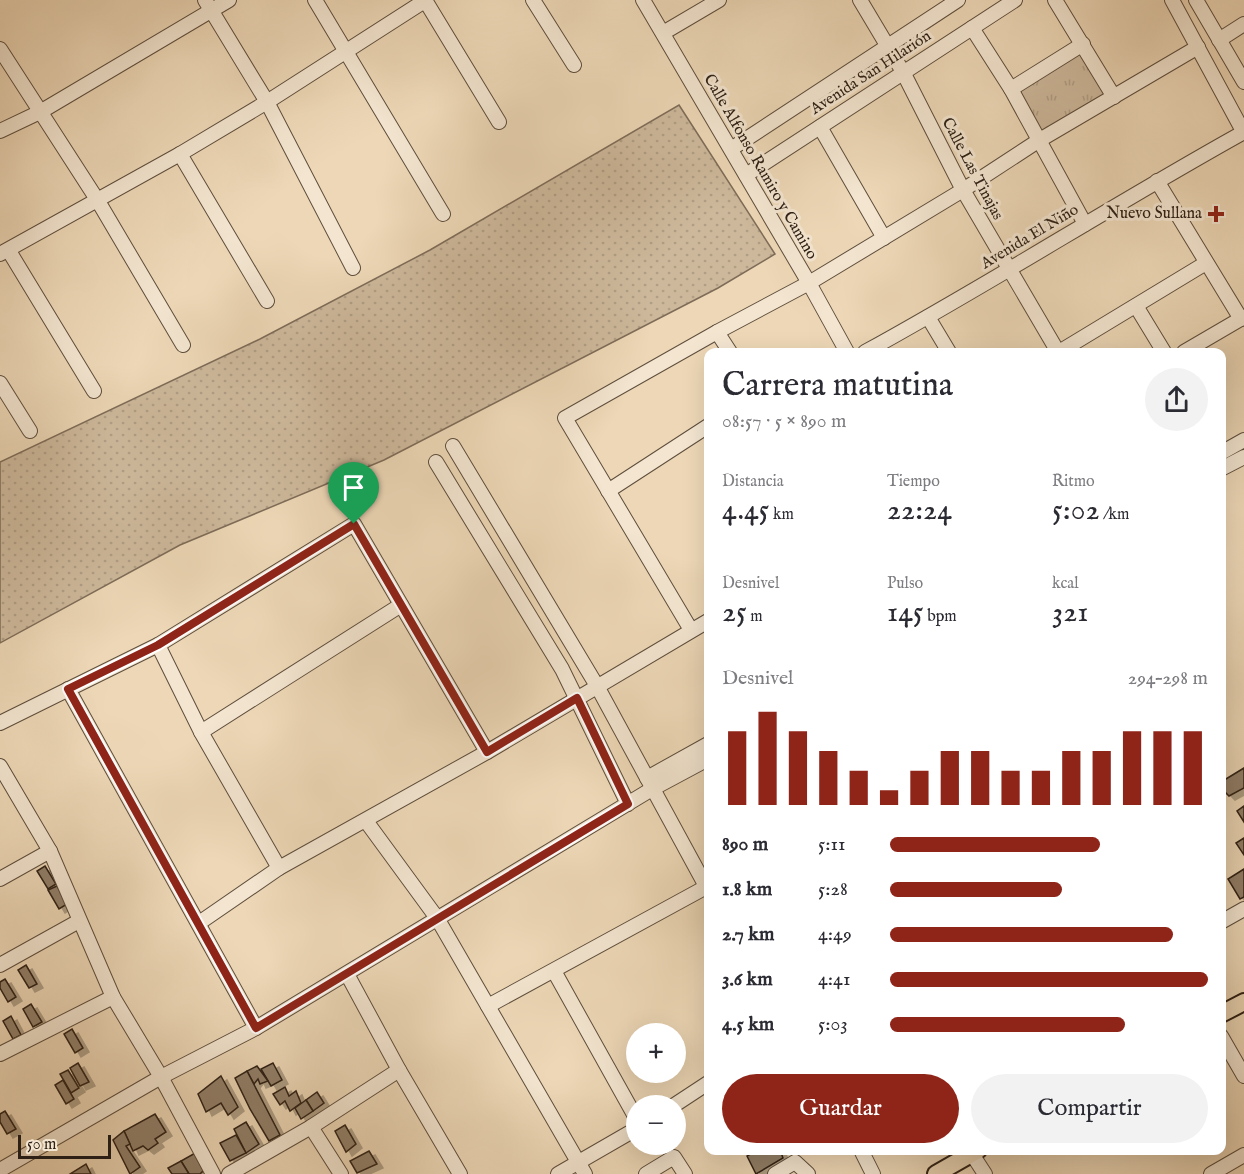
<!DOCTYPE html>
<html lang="es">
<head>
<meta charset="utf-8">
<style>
  :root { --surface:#fff; --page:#f2f2f3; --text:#2b2b33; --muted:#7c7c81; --accent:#8f2418 }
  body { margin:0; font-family:"IM FELL English",serif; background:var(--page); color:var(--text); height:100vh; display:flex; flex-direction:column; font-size:22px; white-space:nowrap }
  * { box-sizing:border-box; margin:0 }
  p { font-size:20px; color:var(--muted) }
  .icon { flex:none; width:33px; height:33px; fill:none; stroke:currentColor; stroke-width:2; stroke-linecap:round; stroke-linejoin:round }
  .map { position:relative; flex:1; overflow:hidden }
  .side { position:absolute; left:704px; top:348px; width:522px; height:807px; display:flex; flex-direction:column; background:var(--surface); border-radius:12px; box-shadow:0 6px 24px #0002 }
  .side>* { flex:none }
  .fabs { position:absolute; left:626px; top:1023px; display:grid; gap:12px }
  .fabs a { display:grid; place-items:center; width:60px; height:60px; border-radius:50%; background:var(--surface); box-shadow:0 6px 24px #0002; font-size:30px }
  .scale { position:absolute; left:18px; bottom:15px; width:93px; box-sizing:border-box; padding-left:6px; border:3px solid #2e2015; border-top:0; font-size:16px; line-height:21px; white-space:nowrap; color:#2e2015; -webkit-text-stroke:4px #f3e5d0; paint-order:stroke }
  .pin { position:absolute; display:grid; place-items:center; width:51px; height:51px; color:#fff; margin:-62px -26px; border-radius:50% 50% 50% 0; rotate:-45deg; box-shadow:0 0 6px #0007 }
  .pin .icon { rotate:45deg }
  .round { display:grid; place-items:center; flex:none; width:63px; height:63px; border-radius:32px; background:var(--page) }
  .headline { display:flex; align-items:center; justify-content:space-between; height:102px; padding:0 18px }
  h1 { font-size:33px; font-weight:600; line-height:45px }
  .metrics { display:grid; grid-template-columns:repeat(3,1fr); gap:9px; height:102px; padding:6px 18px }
  .metrics div { display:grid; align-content:center }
  .metrics b { font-size:30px; font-weight:600 }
  .metrics small { font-size:16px; font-weight:400 }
  .metrics p { font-size:16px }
  .chart { height:168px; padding:12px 18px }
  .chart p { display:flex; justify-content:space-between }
  .chart svg { width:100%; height:108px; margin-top:6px; stroke:var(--accent); stroke-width:6 }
  .cta { display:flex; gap:12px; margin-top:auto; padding:12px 18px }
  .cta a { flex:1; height:69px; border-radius:36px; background:var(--accent); color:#fff; font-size:24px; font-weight:600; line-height:69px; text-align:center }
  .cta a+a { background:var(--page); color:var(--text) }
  ul { padding:0 18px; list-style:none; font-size:20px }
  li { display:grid; grid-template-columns:96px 72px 1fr; align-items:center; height:45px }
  li i { height:15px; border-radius:8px; background:var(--accent) }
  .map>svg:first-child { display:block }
  .grass { fill:url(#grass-dots); stroke:#7e6c58; stroke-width:1.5 }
  .park { fill:url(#park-tufts); stroke:#7e6c58; stroke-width:1.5 }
  .building { fill:#917f69; stroke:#2e2015; stroke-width:1.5; filter:url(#shadow) }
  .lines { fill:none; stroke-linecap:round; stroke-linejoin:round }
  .minor-casing { stroke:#5e4e3d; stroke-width:16 }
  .major-casing { stroke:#2e2015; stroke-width:20 }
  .minor { stroke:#f3e5d0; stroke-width:14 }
  .major { stroke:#edd7b6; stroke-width:16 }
  .route-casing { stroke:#fff; stroke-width:12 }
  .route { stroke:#8f2418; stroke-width:8 }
  .poi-dot { fill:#8f2418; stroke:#f3e5d0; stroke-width:2 }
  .labels { text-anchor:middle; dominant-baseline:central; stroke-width:6; stroke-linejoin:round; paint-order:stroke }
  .street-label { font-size:16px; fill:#2e2015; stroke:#f3e5d0 }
  .poi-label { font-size:16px; fill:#2e2015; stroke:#f3e5d0; text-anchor:end }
</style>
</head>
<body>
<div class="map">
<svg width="1244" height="1174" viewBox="0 0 1244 1174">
  <defs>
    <pattern id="grass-dots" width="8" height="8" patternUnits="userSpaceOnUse" patternTransform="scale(1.5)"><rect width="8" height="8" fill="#cdb89b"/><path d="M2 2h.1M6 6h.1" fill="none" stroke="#b09e85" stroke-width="1.8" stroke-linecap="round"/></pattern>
    <pattern id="park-tufts" width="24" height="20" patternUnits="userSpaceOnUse" patternTransform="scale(1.5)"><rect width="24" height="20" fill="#cdb89b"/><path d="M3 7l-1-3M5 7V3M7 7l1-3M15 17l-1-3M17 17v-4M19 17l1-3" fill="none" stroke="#b09e85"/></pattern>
    <filter id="shadow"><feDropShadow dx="6" dy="4" stdDeviation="0" flood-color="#0004"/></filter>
  </defs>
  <rect width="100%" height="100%" fill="#edd7b6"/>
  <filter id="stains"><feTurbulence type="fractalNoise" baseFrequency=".00333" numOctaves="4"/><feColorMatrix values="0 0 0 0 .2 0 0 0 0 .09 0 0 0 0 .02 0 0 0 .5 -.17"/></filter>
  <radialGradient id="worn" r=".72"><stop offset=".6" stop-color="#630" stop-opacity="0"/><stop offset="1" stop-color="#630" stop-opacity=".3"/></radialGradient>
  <!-- grass -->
  <path class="grass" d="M679,105L775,254L718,288L384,460L180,545L0,643V462L260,339L430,250Z"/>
  <!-- park -->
  <path class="park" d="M1083,44L1114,97L1038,141L1011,89Z"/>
  <!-- building -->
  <g class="building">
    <path d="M1244,768V788L1229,796L1221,788V782Z"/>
    <path d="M1244,806V822L1237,811Z"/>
    <path d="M1244,838V855L1236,843Z"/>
    <path d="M45,866L56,884L48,889L37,871Z"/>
    <path d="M1244,869V897L1240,899L1228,879Z"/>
    <path d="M57,886L67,904L59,909L48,890Z"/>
    <path d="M26,965L37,984L29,988L18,970Z"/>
    <path d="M5,979L16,997L8,1002L0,988V982Z"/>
    <path d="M31,1004L42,1022L33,1027L23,1009Z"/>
    <path d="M11,1016L21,1035L13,1039L3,1021Z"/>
    <path d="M72,1029L83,1048L75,1053L64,1034Z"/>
    <path d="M78,1063L89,1082L80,1086L70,1068Z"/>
    <path d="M273,1063L282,1080L271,1086L261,1069Z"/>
    <path d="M257,1066L268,1081L260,1084L258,1079L254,1084L247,1071Z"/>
    <path d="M68,1070L79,1088L71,1093L60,1074Z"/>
    <path d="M247,1071L280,1135L269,1141L250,1109L235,1078Z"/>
    <path d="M221,1076L238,1107L228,1115L221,1103L206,1112L198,1094Z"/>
    <path d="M63,1080L74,1099L66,1104L55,1085Z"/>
    <path d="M285,1087L289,1096L296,1091L301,1103L290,1111L285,1101L280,1105L273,1094Z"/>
    <path d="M317,1092L324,1103L313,1111L306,1100Z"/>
    <path d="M306,1100L313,1111L301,1119L295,1108Z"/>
    <path d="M5,1111L16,1129L7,1134L0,1122V1114Z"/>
    <path d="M155,1114L166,1132L155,1139L158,1143L148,1150L143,1146L133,1151L124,1131Z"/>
    <path d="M246,1122L259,1144L246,1153L234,1129Z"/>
    <path d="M345,1125L356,1144L346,1152L335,1131Z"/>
    <path d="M124,1131L130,1144L126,1146L140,1167L130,1174L113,1140Z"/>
    <path d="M236,1135L246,1153L230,1161L220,1143Z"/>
    <path d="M757,1150H780L783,1158L756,1174L747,1156Z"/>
    <path d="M369,1151L377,1164L357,1173L350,1161Z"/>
    <path d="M197,1152L206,1168L200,1174H189L181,1161Z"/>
    <path d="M181,1161L189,1174H172L168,1168Z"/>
    <path d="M86,1164L91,1174H70Z"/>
  </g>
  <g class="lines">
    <defs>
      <g id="minor">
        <path d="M205,0L267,102L353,268"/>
        <path d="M315,0L443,214"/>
        <path d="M425,0L499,122"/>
        <path d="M533,0L574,65"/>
        <path d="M643,0L809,283L847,352"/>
        <path d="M860,0L903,72L963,190L1058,352"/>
        <path d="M1055,0L1114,97"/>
        <path d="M1172,0L1244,133"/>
        <path d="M1196,0L1244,82"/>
        <path d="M972,28L1011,89L1085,224"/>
        <path d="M663,33L719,0"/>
        <path d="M1219,40L1244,24"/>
        <path d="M0,49L98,201L183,345"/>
        <path d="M1011,89L1083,44"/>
        <path d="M820,127L884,238"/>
        <path d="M0,131L40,112L229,0"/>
        <path d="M731,149L958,0"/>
        <path d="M180,154L267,301"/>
        <path d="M746,175L1015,0"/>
        <path d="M1157,181L1241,319"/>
        <path d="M9,251L94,391"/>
        <path d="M0,254L180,154L267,102L426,0"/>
        <path d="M1136,306L1164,352"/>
        <path d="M928,317L949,352"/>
        <path d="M717,332L730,352"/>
        <path d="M865,352C993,282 1116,203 1244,132"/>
        <path d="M1059,352L1206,263"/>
        <path d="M1184,352L1244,317"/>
        <path d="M0,383L30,431"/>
        <path d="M453,446L597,686L708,890"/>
        <path d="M1221,453L1244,440"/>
        <path d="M436,462L562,669L628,804"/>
        <path d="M1221,469L1244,457"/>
        <path d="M608,491L708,426"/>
        <path d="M691,630L565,418L717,332L809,283L963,190L1038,141L1198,47"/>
        <path d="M158,645L201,732L279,868"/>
        <path d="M68,689L256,1028"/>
        <path d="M0,723L158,645L354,524L487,752"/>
        <path d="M201,732L401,605"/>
        <path d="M0,766L50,851L113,997L161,1077L213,1174"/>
        <path d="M647,778L708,744"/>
        <path d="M366,821L437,918L585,1174"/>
        <path d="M0,879L50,851"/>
        <path d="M1221,922L1244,909"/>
        <path d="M199,923L279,868L487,752L708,621"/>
        <path d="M0,965L79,921"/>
        <path d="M554,971L636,1118"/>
        <path d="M347,974L399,1070L460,1174"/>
        <path d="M488,1006L708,886"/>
        <path d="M1221,1036L1244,1076"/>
        <path d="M0,1054L113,997"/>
        <path d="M673,1106L708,1083"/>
        <path d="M311,1127L341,1174"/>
        <path d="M861,1150L873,1174"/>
        <path d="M972,1154L985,1174"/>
        <path d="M0,1170L161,1077L256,1028L652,789L708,759"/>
        <path d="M229,1174L311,1127L399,1070"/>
        <path d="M558,1174L636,1129"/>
        <path d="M646,1174L674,1157L685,1174"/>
        <path d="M775,1174L795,1162L808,1174"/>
        <path d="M1211,1174L1244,1155"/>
      </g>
      <g id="major">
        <path d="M1221,1014L1244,1002"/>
        <path d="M936,1174L978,1150"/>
      </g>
    </defs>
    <!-- minor casing -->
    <use href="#minor" class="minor-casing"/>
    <!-- major casing -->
    <use href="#major" class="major-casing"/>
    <!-- minor -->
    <use href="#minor" class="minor"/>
    <!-- major -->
    <use href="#major" class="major"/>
  </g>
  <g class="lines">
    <defs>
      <path id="route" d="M354,524L487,752L577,698L628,804L256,1028L68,689L158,645Z"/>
    </defs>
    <!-- route casing -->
    <use href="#route" class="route-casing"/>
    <!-- route -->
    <use href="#route" class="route"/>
  </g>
  <!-- markers -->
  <path class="poi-dot" d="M1213 205h6v6h6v6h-6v6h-6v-6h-6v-6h6z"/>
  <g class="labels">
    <!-- street labels -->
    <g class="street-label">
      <text transform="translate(871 73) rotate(-33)">Avenida San Hilarión</text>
      <text transform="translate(760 167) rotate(60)">Calle Alfonso Ramiro y Camino</text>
      <text transform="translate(972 169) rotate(62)">Calle Las Tinajas</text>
      <text transform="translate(1030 237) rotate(-31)">Avenida El Niño</text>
    </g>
    <!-- poi labels -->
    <g class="poi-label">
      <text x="1202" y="214">Nuevo Sullana</text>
    </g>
  </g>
  <rect width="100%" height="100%" filter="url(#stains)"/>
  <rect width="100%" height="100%" fill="url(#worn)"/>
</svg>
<div class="fabs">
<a>+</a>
<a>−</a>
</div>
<div class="scale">50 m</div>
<div class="pin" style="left:354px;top:524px;background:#1e9e55"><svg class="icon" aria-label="arrive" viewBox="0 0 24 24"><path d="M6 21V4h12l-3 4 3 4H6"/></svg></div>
<section class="side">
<div class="headline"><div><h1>Carrera matutina</h1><p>08:57 · 5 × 890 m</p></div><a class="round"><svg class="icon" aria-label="share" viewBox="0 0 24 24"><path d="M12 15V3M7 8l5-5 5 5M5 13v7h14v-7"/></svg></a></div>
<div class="metrics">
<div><p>Distancia</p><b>4.45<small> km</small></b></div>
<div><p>Tiempo</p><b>22:24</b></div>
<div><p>Ritmo</p><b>5:02<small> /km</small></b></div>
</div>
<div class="metrics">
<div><p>Desnivel</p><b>25<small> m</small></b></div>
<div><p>Pulso</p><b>145<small> bpm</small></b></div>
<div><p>kcal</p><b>321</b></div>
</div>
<div class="chart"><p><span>Desnivel</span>294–298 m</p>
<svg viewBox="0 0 160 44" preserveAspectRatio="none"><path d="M5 44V14M15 44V6M25 44V14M35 44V22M45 44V30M55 44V38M65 44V30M75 44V22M85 44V22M95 44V30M105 44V30M115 44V22M125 44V22M135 44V14M145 44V14M155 44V14"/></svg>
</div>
<ul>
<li><b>890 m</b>5:11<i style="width:66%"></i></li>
<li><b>1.8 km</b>5:28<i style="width:54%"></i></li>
<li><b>2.7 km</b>4:49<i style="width:89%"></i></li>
<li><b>3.6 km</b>4:41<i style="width:100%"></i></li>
<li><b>4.5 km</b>5:03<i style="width:74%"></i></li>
</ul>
<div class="cta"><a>Guardar</a><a>Compartir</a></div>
</section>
</div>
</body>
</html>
